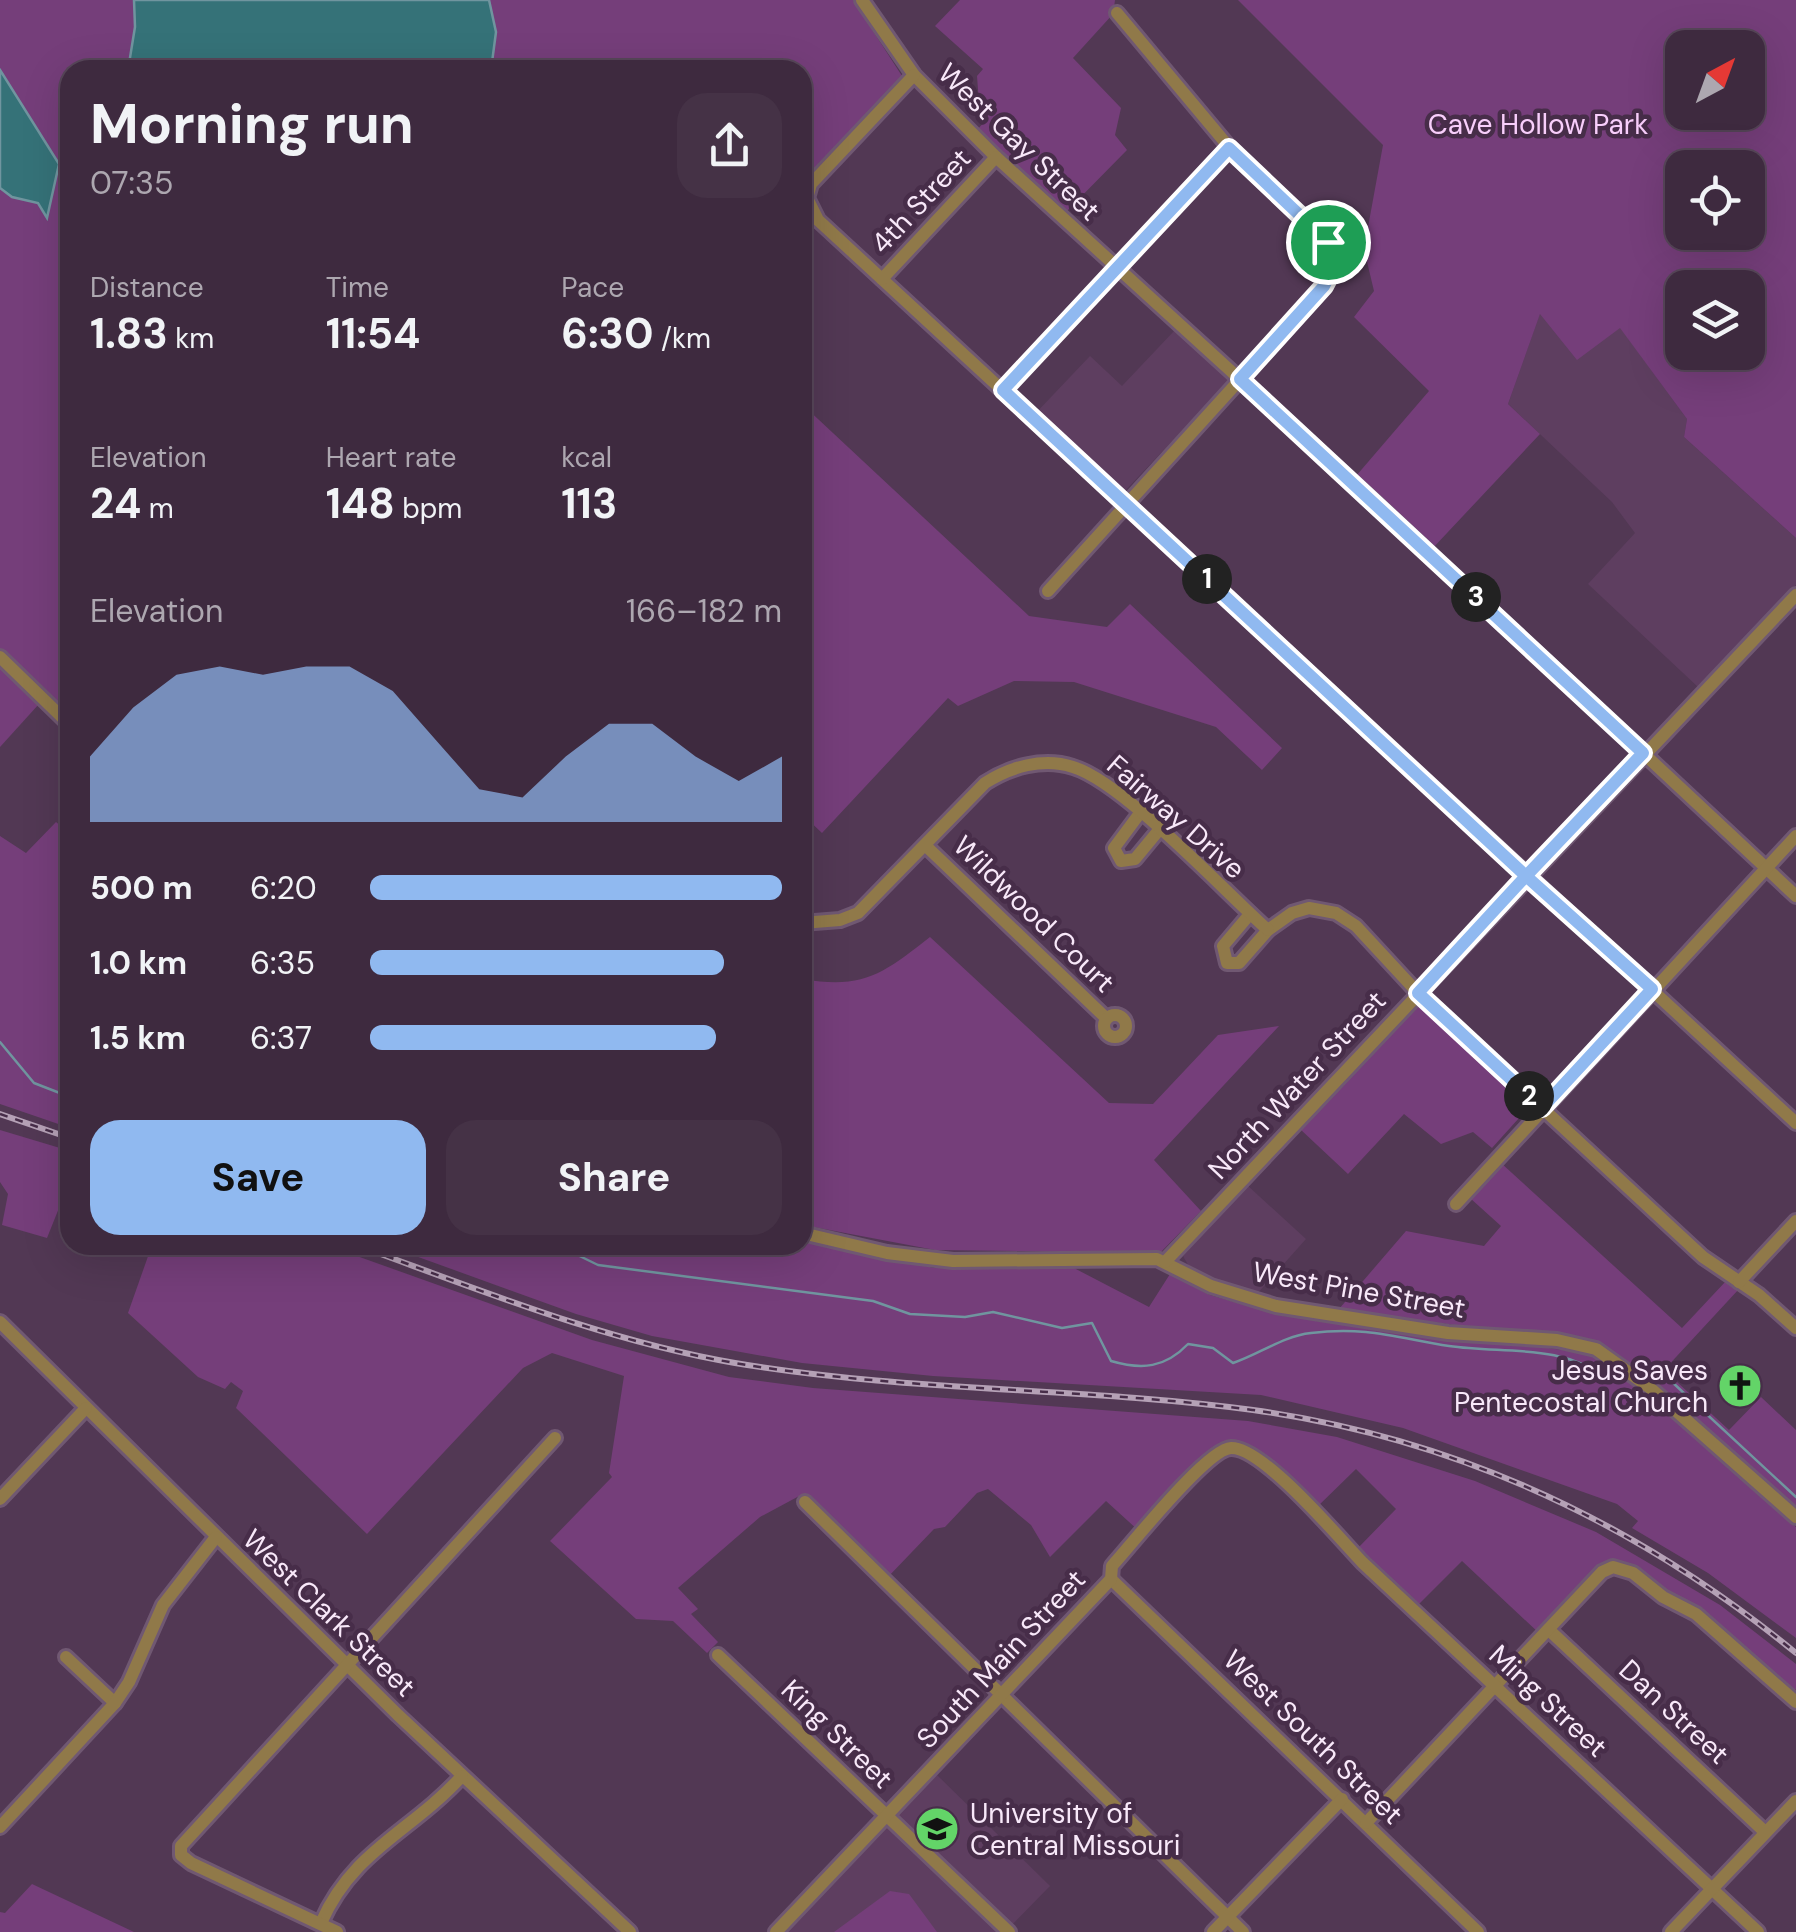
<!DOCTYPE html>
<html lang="en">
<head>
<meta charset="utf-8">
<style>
  :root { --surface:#3e2a3f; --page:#453246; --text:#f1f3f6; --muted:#ada7b0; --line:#574659; --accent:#90b9f0 }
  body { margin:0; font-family:"DM Sans",sans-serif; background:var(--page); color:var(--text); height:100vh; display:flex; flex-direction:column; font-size:38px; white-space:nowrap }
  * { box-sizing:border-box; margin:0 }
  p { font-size:32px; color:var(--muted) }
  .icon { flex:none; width:55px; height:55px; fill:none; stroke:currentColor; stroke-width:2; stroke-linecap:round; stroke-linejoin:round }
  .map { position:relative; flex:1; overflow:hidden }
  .sheet { position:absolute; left:60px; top:60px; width:752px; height:1195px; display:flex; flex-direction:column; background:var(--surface); border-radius:30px; box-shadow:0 10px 40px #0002,0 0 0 2px var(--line) }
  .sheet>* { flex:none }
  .needle { width:65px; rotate:41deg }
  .buttons { position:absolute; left:1665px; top:30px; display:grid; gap:20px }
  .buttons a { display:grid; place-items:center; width:100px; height:100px; border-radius:20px; background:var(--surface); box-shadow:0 10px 40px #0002,0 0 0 2px var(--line); font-size:50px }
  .pin { position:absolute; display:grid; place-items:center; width:85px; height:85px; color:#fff; margin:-42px; border:5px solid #fff; border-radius:50%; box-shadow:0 2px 10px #0007 }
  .km { position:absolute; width:50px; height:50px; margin:-25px; border-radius:50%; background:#222; color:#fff; font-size:28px; line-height:50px; text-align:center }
  .round { display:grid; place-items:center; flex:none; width:105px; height:105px; border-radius:30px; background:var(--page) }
  .head { display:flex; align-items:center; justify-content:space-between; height:170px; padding:0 30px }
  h1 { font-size:55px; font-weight:700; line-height:75px }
  .metrics { display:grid; grid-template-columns:repeat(3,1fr); gap:15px; height:170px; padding:10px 30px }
  .metrics div { display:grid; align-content:center }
  .metrics b { font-size:42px; font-weight:700 }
  .metrics small { font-size:28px; font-weight:400 }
  .metrics p { font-size:28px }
  .chart { height:280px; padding:20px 30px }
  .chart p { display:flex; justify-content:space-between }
  .chart svg { width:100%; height:180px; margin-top:10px; fill:var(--accent); opacity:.7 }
  .action { display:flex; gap:20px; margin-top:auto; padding:20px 30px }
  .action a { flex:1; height:115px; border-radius:30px; background:var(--accent); color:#111; font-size:40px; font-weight:700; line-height:115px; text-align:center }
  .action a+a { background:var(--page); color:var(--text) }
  ul { padding:0 30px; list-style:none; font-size:32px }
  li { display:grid; grid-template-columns:160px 120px 1fr; align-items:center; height:75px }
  li i { height:25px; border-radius:12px; background:var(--accent) }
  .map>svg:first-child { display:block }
  .built { fill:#5e3e60 }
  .green { fill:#753e7a; fill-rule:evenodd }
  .water { fill:#357278; stroke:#70959f; stroke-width:2.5 }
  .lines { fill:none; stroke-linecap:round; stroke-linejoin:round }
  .stream { stroke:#70959f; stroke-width:2.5 }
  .minor-casing { stroke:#705872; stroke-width:18 }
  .minor { stroke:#907949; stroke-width:12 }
  .rail-casing { stroke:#b5a1b6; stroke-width:6 }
  .rail { stroke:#472d49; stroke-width:2.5; stroke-dasharray:8; stroke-linecap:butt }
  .route-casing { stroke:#fff; stroke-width:20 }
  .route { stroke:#90b9f0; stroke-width:12 }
  .labels { text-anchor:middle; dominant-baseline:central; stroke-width:9; stroke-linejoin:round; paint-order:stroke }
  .park-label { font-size:28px; fill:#f8cefb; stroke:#472d49 }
  .street-label { font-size:28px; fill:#f8e8f9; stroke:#472d49 }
  .poi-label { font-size:28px; fill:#f8e8f9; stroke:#472d49; text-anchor:end }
</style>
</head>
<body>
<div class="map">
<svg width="1796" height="1932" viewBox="0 0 1796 1932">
  <rect width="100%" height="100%" fill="#523854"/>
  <!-- built -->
  <g class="built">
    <path d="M1540,313L1620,327L1687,419L1684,437L1796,538V585L1698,687L1588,584L1635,533L1612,502L1508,404Z"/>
    <path d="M1175,330L1230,380L1122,494L1034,415L1090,356L1122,386Z"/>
    <path d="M1247,1185L1306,1239L1256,1295L1220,1286L1191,1270L1183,1256Z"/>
    <path d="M935,1773L1050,1886L1005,1932H784Z"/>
  </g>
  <!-- green -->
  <g class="green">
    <path d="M0,0H853L902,76L803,186L802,70H70V718L0,649Z"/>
    <path d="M960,0H1115L1113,14L1073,58L1121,108L1115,135L1127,150L1065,213L976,131L988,118L979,103L977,76L983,69L935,26Z"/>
    <path d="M1238,0H1796V538L1684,437L1687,419L1620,328L1577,360L1540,314L1508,404L1540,434L1432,549L1356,476L1429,391L1354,317L1374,291L1364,249L1383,145ZM1682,48H1748V112H1682ZM1682,168H1748V232H1682ZM1682,288H1748V352H1682Z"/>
    <path d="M803,405L1029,616L1107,627L1130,604L1282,748L1262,770L1216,727L1074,682L1014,681L958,706L948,698L822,833L802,814Z"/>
    <path d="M0,666L39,704L0,747Z"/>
    <path d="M56,822L70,834V1128L0,1104V836L26,853Z"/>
    <path d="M930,937L1109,1103L1153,1104L1218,1035L1279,1026L1154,1160L1201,1211L1160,1253L935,1250L803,1225V979C863,990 884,973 930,937Z"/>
    <path d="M1416,1004L1429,1009L1528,1108L1492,1148L1473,1132L1441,1144L1404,1114L1348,1174L1300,1129Z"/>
    <path d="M0,1130L70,1151V1209L59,1208L47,1238L2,1225L8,1194L0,1182Z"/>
    <path d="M1501,1163L1682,1328L1726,1281L1739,1289L1664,1370L1729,1430L1761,1397L1796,1430V1510L1650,1380L1599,1345L1339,1309L1406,1231L1484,1246L1501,1226L1470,1198Z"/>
    <path d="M803,1239L934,1268L1072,1267L1149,1307L1170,1274L1210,1295L1283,1316L1365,1322L1591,1354L1665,1410L1796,1527V1638L1708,1573L1632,1528L1638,1521L1617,1504L1403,1428L1261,1395L933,1376L802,1363L652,1336L576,1314L385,1245H802Z"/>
    <path d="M152,1245H326L592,1340L729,1377L813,1388L1248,1421L1337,1437L1475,1481L1596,1532L1720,1605L1796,1664V1689L1791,1694L1694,1607L1611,1564L1540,1634L1462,1561L1415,1608L1357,1549L1396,1509L1356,1469L1316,1508L1228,1443L1214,1448L1139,1531L1106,1501L1050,1557L1031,1525L988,1489L977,1493L945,1527L934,1529L887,1578L814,1501L801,1495L760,1517L678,1588L698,1609L691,1614L718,1642L707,1653L673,1621L636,1619L550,1541L612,1477L609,1473L624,1376L552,1353L523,1368L367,1534L236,1408L243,1391L231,1382L225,1389L198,1377L128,1313Z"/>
    <path d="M32,1884L134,1932H0V1912L5,1913Z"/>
    <path d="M890,1891L909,1894L937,1932H834Z"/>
  </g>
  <!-- water -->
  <g class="water">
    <path d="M134,0H489L496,32L491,70H128L135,27Z"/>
    <path d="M0,70L59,164L47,218L38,203L12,197L0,188Z"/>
  </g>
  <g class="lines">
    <!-- stream -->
    <g class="stream">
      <path d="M0,1042L34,1083L70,1097"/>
      <path d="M557,1245L598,1265L873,1301L910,1314L965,1317L993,1312L1062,1328L1092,1323L1111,1361C1142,1370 1165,1368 1188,1344L1213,1348L1233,1363C1260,1354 1283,1336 1311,1333C1366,1326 1398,1338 1449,1346C1503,1354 1561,1343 1606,1378L1620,1376"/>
      <path d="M1645,1371L1658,1369L1796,1497"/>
    </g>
    <defs>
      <g id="minor">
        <path d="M862,0L914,75L996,157L1379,506L1796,896"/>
        <path d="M914,75L811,184L807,198L818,220L1796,1123"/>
        <path d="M882,279L996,157"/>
        <path d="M1003,390L1229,147"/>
        <path d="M1048,591L1325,286L1334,267L1328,242L1239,159L1117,13"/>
        <path d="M0,657L70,725"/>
        <path d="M1140,813L1114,848L1121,861L1135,859L1159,830"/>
        <path d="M927,847L1106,1018"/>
        <path d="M1250,914L1223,946L1227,963H1239L1268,930L1292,913L1309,908L1336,913L1356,926L1418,993L1703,1257L1759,1295L1796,1328"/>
        <path d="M802,923L840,920L858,913L985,783C1010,767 1043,757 1073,767C1123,782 1224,891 1268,930"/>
        <circle cx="1115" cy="1026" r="11"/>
        <path d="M1456,1204L1796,836"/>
        <path d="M802,1233L887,1253L953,1261L1157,1259L1211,1286L1276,1306L1448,1333L1557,1340L1596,1349L1649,1387L1796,1517"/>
        <path d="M1165,1262L1796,595"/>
        <path d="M1739,1282L1796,1221"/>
        <path d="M0,1322L398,1715L630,1932"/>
        <path d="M0,1499L86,1408"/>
        <path d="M805,1502L1243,1932"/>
        <path d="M1111,1579L1478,1932"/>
        <path d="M1549,1630L1765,1832"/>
        <path d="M718,1655L1009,1932"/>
        <path d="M66,1657L115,1703"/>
        <path d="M1366,1823L1602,1572L1613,1567L1633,1573L1663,1597L1696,1614L1796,1702"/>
        <path d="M0,1827L115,1703L129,1682L163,1605L216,1537"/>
        <path d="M321,1923C353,1850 411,1832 462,1776"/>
        <path d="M337,1932L191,1863L181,1855V1846L555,1438"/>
        <path d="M776,1932L1111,1579L1112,1566C1132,1544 1207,1449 1231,1448C1263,1447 1339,1538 1363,1563L1758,1932"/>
        <path d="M1213,1932L1342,1799"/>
        <path d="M1671,1932L1796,1801"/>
      </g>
    </defs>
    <!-- minor casing -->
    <use href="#minor" class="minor-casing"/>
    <!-- minor -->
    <use href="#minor" class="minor"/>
    <defs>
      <g id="rail">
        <path d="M0,1114L70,1138"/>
        <path d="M356,1245C480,1290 605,1341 735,1363C906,1392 1081,1387 1253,1410C1456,1438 1638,1524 1796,1653"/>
      </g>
    </defs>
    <!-- rail casing -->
    <use href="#rail" class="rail-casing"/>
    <!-- rail -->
    <use href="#rail" class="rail"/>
  </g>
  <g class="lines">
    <defs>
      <path id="route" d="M1328,242L1229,148L1003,390L1526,876L1418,993L1542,1108L1652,989L1526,876L1643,753L1240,379L1324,286L1334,267L1328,242"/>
    </defs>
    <!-- route casing -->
    <use href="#route" class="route-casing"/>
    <!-- route -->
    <use href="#route" class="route"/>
  </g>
  <!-- icons -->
  <defs>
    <symbol id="church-disc" viewBox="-11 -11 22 22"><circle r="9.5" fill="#63d468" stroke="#472d49"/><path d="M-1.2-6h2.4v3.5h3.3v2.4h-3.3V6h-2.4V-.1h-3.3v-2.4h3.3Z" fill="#111"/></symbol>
    <symbol id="university-disc" viewBox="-11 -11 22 22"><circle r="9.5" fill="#63d468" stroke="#472d49"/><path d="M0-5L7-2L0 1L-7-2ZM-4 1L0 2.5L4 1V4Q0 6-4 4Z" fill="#111"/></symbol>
  </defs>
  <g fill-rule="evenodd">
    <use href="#church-disc" x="1715" y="1361" width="50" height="50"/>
    <use href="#university-disc" x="912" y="1804" width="50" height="50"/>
  </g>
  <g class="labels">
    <!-- park labels -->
    <g class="park-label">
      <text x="1538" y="124">Cave Hollow Park</text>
    </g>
    <!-- street labels -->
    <g class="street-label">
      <text transform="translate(1019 142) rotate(44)">West Gay Street</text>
      <text transform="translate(921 201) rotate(-47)">4th Street</text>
      <text transform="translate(1176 817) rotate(41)">Fairway Drive</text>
      <text transform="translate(1034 914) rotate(44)">Wildwood Court</text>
      <text transform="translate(1297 1085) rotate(-47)">North Water Street</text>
      <text transform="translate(1359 1290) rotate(10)">West Pine Street</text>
      <text transform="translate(329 1613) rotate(44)">West Clark Street</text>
      <text transform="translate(1001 1659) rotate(-47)">South Main Street</text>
      <text transform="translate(1548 1701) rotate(43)">Ming Street</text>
      <text transform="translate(1674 1712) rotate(43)">Dan Street</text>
      <text transform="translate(837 1734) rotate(44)">King Street</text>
      <text transform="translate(1313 1737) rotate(44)">West South Street</text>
    </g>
    <!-- poi labels -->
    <g class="poi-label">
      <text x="1708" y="1370">Jesus Saves<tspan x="1708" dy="32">Pentecostal Church</tspan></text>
      <text x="970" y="1813" text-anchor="start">University of<tspan x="970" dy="32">Central Missouri</tspan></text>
    </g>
  </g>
</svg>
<div class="buttons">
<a><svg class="needle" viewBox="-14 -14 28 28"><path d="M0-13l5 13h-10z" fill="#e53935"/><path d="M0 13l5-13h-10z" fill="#ada7b0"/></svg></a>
<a><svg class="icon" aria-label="locate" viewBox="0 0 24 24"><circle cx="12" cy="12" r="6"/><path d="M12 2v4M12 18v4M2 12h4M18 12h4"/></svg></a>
<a><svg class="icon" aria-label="layers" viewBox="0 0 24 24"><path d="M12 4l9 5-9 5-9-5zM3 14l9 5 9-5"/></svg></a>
</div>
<div class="pin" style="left:1328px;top:242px;background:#1e9e55"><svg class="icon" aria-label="arrive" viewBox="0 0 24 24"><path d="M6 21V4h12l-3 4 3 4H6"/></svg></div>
<b class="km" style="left:1207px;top:579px">1</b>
<b class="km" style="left:1529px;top:1096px">2</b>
<b class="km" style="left:1476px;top:597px">3</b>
<section class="sheet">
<div class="head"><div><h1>Morning run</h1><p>07:35</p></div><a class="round"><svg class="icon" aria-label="share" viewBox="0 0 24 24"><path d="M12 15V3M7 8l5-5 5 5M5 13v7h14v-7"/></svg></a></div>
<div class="metrics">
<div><p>Distance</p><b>1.83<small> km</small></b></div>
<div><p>Time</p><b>11:54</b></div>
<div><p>Pace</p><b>6:30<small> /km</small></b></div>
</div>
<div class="metrics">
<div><p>Elevation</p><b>24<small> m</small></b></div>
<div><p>Heart rate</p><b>148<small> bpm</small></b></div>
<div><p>kcal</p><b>113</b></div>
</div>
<div class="chart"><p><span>Elevation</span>166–182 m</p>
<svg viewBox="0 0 160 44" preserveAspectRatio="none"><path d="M0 44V28L10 16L20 8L30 6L40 8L50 6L60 6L70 12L80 24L90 36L100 38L110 28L120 20L130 20L140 28L150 34L160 28V44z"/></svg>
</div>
<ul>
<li><b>500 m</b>6:20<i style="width:100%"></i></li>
<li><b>1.0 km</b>6:35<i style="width:86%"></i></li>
<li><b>1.5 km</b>6:37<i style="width:84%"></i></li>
</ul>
<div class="action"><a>Save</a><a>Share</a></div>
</section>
</div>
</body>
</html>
